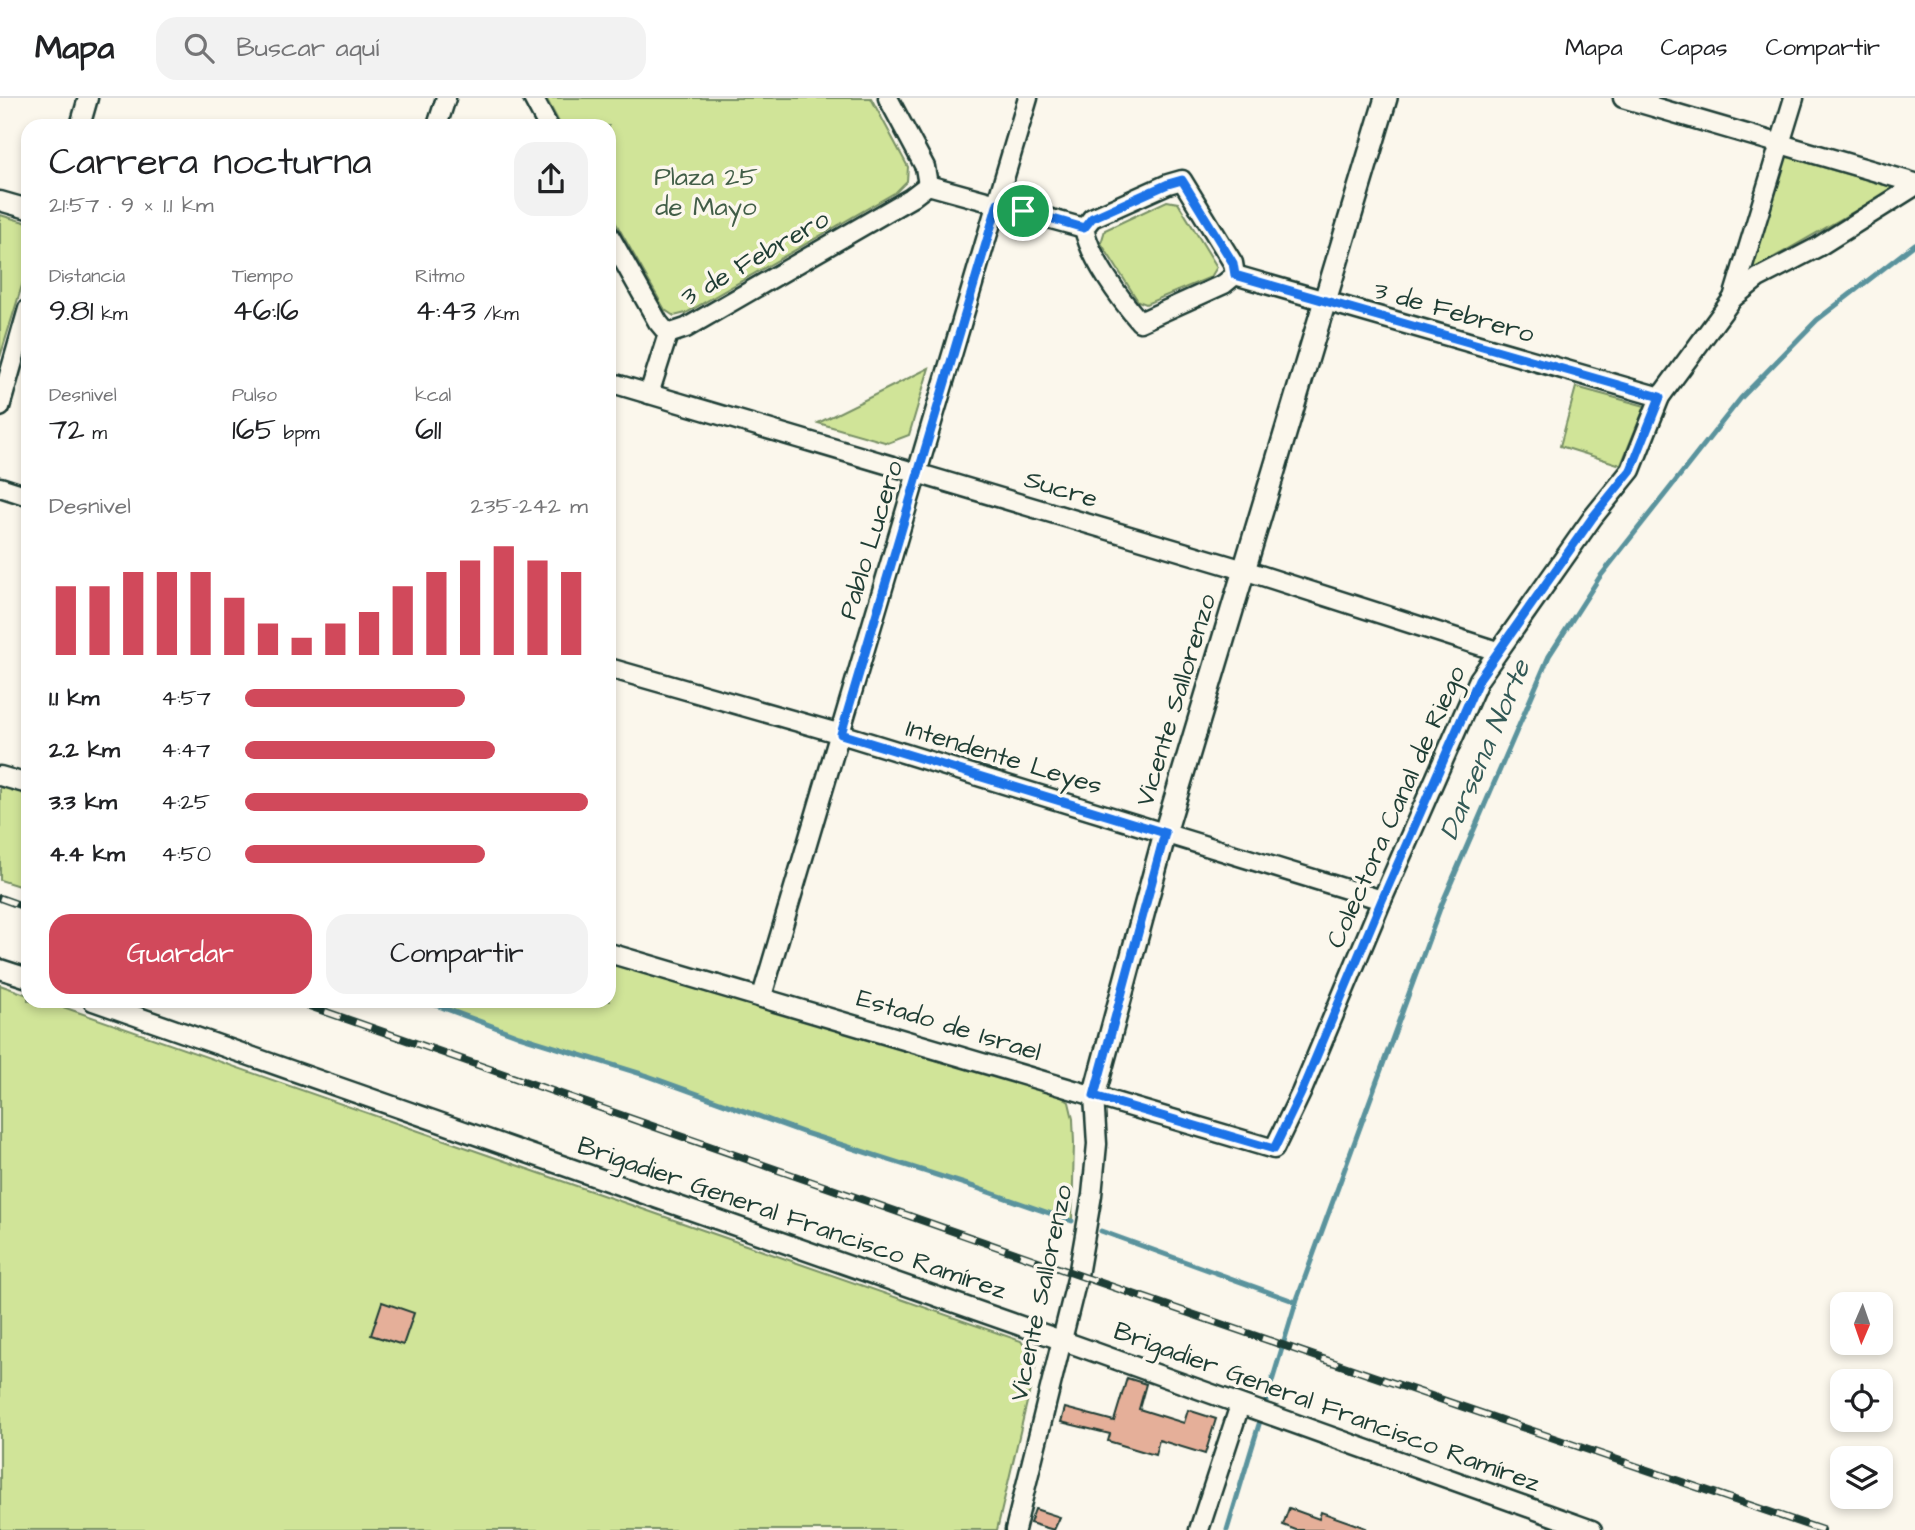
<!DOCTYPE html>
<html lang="es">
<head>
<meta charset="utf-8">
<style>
  :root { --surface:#fff; --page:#f2f2f2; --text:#202124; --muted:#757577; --line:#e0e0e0; --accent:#d1495b }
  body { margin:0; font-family:"Architects Daughter",sans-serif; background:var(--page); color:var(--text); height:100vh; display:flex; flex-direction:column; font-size:26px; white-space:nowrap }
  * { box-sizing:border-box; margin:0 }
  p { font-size:23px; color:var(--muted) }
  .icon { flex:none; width:38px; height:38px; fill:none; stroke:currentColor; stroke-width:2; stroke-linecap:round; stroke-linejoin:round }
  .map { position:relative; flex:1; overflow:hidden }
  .drawer { position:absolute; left:21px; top:21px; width:595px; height:889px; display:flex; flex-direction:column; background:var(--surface); border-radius:21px; box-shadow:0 4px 10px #0003 }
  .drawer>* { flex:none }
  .needle { width:46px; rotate:182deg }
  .controls { position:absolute; left:1830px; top:1194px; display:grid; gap:14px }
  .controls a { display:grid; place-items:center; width:63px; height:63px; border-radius:14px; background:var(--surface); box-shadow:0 4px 10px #0003; font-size:35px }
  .pin { position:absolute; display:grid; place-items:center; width:60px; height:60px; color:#fff; margin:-30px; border:4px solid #fff; border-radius:50%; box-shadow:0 2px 7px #0007 }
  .round { display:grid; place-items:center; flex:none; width:74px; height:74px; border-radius:21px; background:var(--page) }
  .overview { display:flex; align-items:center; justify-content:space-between; height:119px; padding:0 28px }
  h1 { font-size:38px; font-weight:600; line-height:52px }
  .stats { display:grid; grid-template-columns:repeat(3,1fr); gap:10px; height:119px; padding:7px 28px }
  .stats div { display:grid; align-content:center }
  .stats b { font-size:30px; font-weight:600 }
  .stats small { font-size:19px; font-weight:400 }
  .stats p { font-size:19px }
  .chart { height:196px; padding:14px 28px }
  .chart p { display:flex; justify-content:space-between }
  .chart svg { width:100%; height:126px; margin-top:7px; stroke:var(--accent); stroke-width:6 }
  .cta { display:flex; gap:14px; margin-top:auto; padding:14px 28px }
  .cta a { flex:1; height:80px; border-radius:21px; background:var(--accent); color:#fff; font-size:28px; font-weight:600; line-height:80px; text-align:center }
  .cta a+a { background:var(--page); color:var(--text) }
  ul { padding:0 28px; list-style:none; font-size:23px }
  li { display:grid; grid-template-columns:112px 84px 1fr; align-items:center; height:52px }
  li i { height:18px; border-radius:9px; background:var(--accent) }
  header { display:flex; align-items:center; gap:42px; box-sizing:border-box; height:98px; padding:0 35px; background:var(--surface); border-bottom:2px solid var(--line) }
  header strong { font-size:33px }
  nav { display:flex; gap:38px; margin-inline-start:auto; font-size:24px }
  .search { width:490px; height:63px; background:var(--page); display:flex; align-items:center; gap:18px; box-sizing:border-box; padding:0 24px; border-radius:21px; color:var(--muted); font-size:26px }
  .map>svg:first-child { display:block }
  .green { fill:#d0e498; stroke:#789066; stroke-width:2 }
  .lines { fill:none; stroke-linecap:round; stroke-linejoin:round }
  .stream { stroke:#5a939d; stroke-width:5 }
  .building { fill:#e5af99; stroke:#1f3d34; stroke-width:2 }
  .minor-casing { stroke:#1f3d34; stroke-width:23 }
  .tertiary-casing { stroke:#1f3d34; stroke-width:26 }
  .minor { stroke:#fbf7ec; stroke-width:18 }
  .tertiary { stroke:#fbf7ec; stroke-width:21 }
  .rail-casing { stroke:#1f3d34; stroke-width:8 }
  .rail { stroke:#fbf7ec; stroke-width:5; stroke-dasharray:16; stroke-linecap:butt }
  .route-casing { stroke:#fff; stroke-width:14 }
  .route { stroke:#1a73e8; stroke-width:9 }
  .labels { text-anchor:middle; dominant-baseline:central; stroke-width:7; stroke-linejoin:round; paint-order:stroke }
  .park-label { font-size:26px; fill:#425e48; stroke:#fbf7ec }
  .street-label { font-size:26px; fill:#1f3d34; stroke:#fbf7ec }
  .water-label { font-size:28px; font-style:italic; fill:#335a57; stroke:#fbf7ec }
</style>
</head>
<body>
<header>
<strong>Mapa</strong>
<div class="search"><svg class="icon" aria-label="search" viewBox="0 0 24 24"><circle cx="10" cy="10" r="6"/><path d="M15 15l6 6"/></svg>Buscar aquí</div>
<nav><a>Mapa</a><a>Capas</a><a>Compartir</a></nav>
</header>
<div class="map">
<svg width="1915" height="1432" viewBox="0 0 1915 1432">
  <rect width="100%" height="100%" fill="#fbf7ec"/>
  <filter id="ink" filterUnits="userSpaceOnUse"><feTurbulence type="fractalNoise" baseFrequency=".0143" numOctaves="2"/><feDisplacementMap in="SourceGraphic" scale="14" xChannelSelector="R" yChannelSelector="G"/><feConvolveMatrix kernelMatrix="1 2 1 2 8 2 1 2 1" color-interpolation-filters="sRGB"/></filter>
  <g filter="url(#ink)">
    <!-- green -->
    <g class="green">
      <path d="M546,0H871L908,69L907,83L896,94L686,215L674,218L665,212L609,113V28H561Z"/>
      <path d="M1784,58L1895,90L1750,173Z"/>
      <path d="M1167,103L1178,105L1217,169L1211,179L1146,206L1138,203L1101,145L1105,132Z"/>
      <path d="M0,117L28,125V168L0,259Z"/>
      <path d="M929,270L909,337L888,345L818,325Z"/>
      <path d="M1576,289L1645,308L1621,367L1560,348Z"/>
      <path d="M0,684L28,692V791L0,782Z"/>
      <path d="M609,864L1057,996L1069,1004L1073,1021L1074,1045L1072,1123L974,1089L805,1035L648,978L519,938L425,903H609Z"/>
      <path d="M0,887L28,897V903H46L1021,1243L1036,1266L997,1432H0Z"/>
    </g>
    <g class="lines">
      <!-- stream -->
      <g class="stream">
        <path d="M425,903L519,938L648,978L805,1035L974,1089L1072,1123"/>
        <path d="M1101,1133L1296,1204"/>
        <path d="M1227,1432L1296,1204L1441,808L1549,558L1599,480L1741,300L1817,222L1915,146"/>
      </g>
    </g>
    <!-- building -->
    <g class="building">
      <path d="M382,1204L414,1215L403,1247L371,1237Z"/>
      <path d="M1127,1280L1146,1286L1139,1311L1184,1325L1188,1312L1216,1321L1205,1356L1159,1342L1155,1357L1108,1343L1110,1336L1061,1324L1065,1310L1114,1323Z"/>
      <path d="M1289,1410L1319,1421L1321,1414L1366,1430L1365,1432H1296L1283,1427Z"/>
      <path d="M1035,1411L1060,1419L1054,1432L1030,1425Z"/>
    </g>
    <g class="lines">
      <defs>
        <g id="minor">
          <path d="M533,0L548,28"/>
          <path d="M888,0L925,69L928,87"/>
          <path d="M1623,0L1915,85"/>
          <path d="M80,28L88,0"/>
          <path d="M437,28L446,0"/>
          <path d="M1182,82L1233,165L1235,177L1224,186L1140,224C1120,201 1090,160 1084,130L1092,120L1168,86Z"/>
          <path d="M928,87L1084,130"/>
          <path d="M0,103L28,111"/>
          <path d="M609,137L658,224L668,236L686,230L911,100L928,87"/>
          <path d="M1235,177L1660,299"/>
          <path d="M1733,200L1794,0"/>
          <path d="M609,284L1244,472L1497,553"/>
          <path d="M649,296L668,236"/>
          <path d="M0,309L28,211"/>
          <path d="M0,389L28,398"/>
          <path d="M609,570L841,636L1382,802"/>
          <path d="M0,678L28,686"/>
          <path d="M609,855L1274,1051L1301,995L1382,802L1479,581L1593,419L1631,372L1660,299L1733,200L1758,180L1818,149L1915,88"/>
          <path d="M0,871L28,880"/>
          <path d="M762,898L1028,0"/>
          <path d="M93,903L1061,1242L1592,1432"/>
          <path d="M1015,1432L1078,1177L1092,1097L1097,1046L1094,998"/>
          <path d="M1199,1432L1240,1307"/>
        </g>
        <path id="tertiary" d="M1094,998L1165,735L1386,0"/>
      </defs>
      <!-- minor casing -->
      <use href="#minor" class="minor-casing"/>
      <!-- tertiary casing -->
      <use href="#tertiary" class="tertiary-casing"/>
      <!-- minor -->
      <use href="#minor" class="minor"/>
      <!-- tertiary -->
      <use href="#tertiary" class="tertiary"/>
      <defs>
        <g id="rail">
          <path d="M0,800L28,810"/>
          <path d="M295,903L1078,1177L1822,1432"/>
        </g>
      </defs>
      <!-- rail casing -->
      <use href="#rail" class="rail-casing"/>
      <!-- rail -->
      <use href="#rail" class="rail"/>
    </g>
  </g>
  <g class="lines" filter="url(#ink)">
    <defs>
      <path id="route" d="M1182,82L1233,165L1235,177L1660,299L1631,372L1593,419L1479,581L1382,802L1301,995L1274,1051L1094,998L1165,735L841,636L998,105L1084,130L1092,120L1168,86Z"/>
    </defs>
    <!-- route casing -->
    <use href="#route" class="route-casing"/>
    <!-- route -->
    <use href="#route" class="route"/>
  </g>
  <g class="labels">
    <!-- park labels -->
    <g class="park-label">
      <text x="706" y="79">Plaza 25<tspan x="706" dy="30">de Mayo</tspan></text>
    </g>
    <!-- street labels -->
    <g class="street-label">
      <text transform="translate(755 160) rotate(-30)">3 de Febrero</text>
      <text transform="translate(1454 214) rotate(16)">3 de Febrero</text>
      <text transform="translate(1061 391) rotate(17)">Sucre</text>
      <text transform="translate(871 442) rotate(-73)">Pablo Lucero</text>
      <text transform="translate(1176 602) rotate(-73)">Vicente Sallorenzo</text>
      <text transform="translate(1004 659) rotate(17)">Intendente Leyes</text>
      <text transform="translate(1396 709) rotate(-66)">Colectora Canal de Riego</text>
      <text transform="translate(949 927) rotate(17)">Estado de Israel</text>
      <text transform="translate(792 1120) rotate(19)">Brigadier General Francisco Ramírez</text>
      <text transform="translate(1041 1195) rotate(-78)">Vicente Sallorenzo</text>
      <text transform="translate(1327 1309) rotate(20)">Brigadier General Francisco Ramírez</text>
    </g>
    <!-- water labels -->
    <g class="water-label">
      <text transform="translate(1485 652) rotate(-67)">Darsena Norte</text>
    </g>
  </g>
</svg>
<div class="controls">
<a><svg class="needle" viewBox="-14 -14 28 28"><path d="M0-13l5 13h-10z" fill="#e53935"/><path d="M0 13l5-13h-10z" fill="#757577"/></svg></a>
<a><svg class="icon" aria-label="locate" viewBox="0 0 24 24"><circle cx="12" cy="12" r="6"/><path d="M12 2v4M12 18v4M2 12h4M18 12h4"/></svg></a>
<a><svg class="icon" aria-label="layers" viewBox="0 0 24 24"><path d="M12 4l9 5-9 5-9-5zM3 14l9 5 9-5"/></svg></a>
</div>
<div class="pin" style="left:1023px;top:113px;background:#1e9e55"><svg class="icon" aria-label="arrive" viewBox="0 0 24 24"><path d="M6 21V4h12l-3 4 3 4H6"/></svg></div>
<section class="drawer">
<div class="overview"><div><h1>Carrera nocturna</h1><p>21:57 · 9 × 1.1 km</p></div><a class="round"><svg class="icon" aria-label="share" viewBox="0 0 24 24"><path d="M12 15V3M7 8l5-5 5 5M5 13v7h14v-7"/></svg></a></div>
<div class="stats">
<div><p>Distancia</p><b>9.81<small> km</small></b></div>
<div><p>Tiempo</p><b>46:16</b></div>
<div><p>Ritmo</p><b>4:43<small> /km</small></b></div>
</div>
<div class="stats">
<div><p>Desnivel</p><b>72<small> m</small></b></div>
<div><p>Pulso</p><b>165<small> bpm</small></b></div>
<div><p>kcal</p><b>611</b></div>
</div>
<div class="chart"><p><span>Desnivel</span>235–242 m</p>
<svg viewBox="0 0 160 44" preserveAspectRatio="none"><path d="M5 44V20M15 44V20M25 44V15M35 44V15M45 44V15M55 44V24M65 44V33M75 44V38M85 44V33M95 44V29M105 44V20M115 44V15M125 44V11M135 44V6M145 44V11M155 44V15"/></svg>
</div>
<ul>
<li><b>1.1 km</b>4:57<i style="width:64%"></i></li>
<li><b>2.2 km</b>4:47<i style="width:73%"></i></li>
<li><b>3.3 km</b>4:25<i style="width:100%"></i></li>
<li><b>4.4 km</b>4:50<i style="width:70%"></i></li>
</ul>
<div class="cta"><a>Guardar</a><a>Compartir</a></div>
</section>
</div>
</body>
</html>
